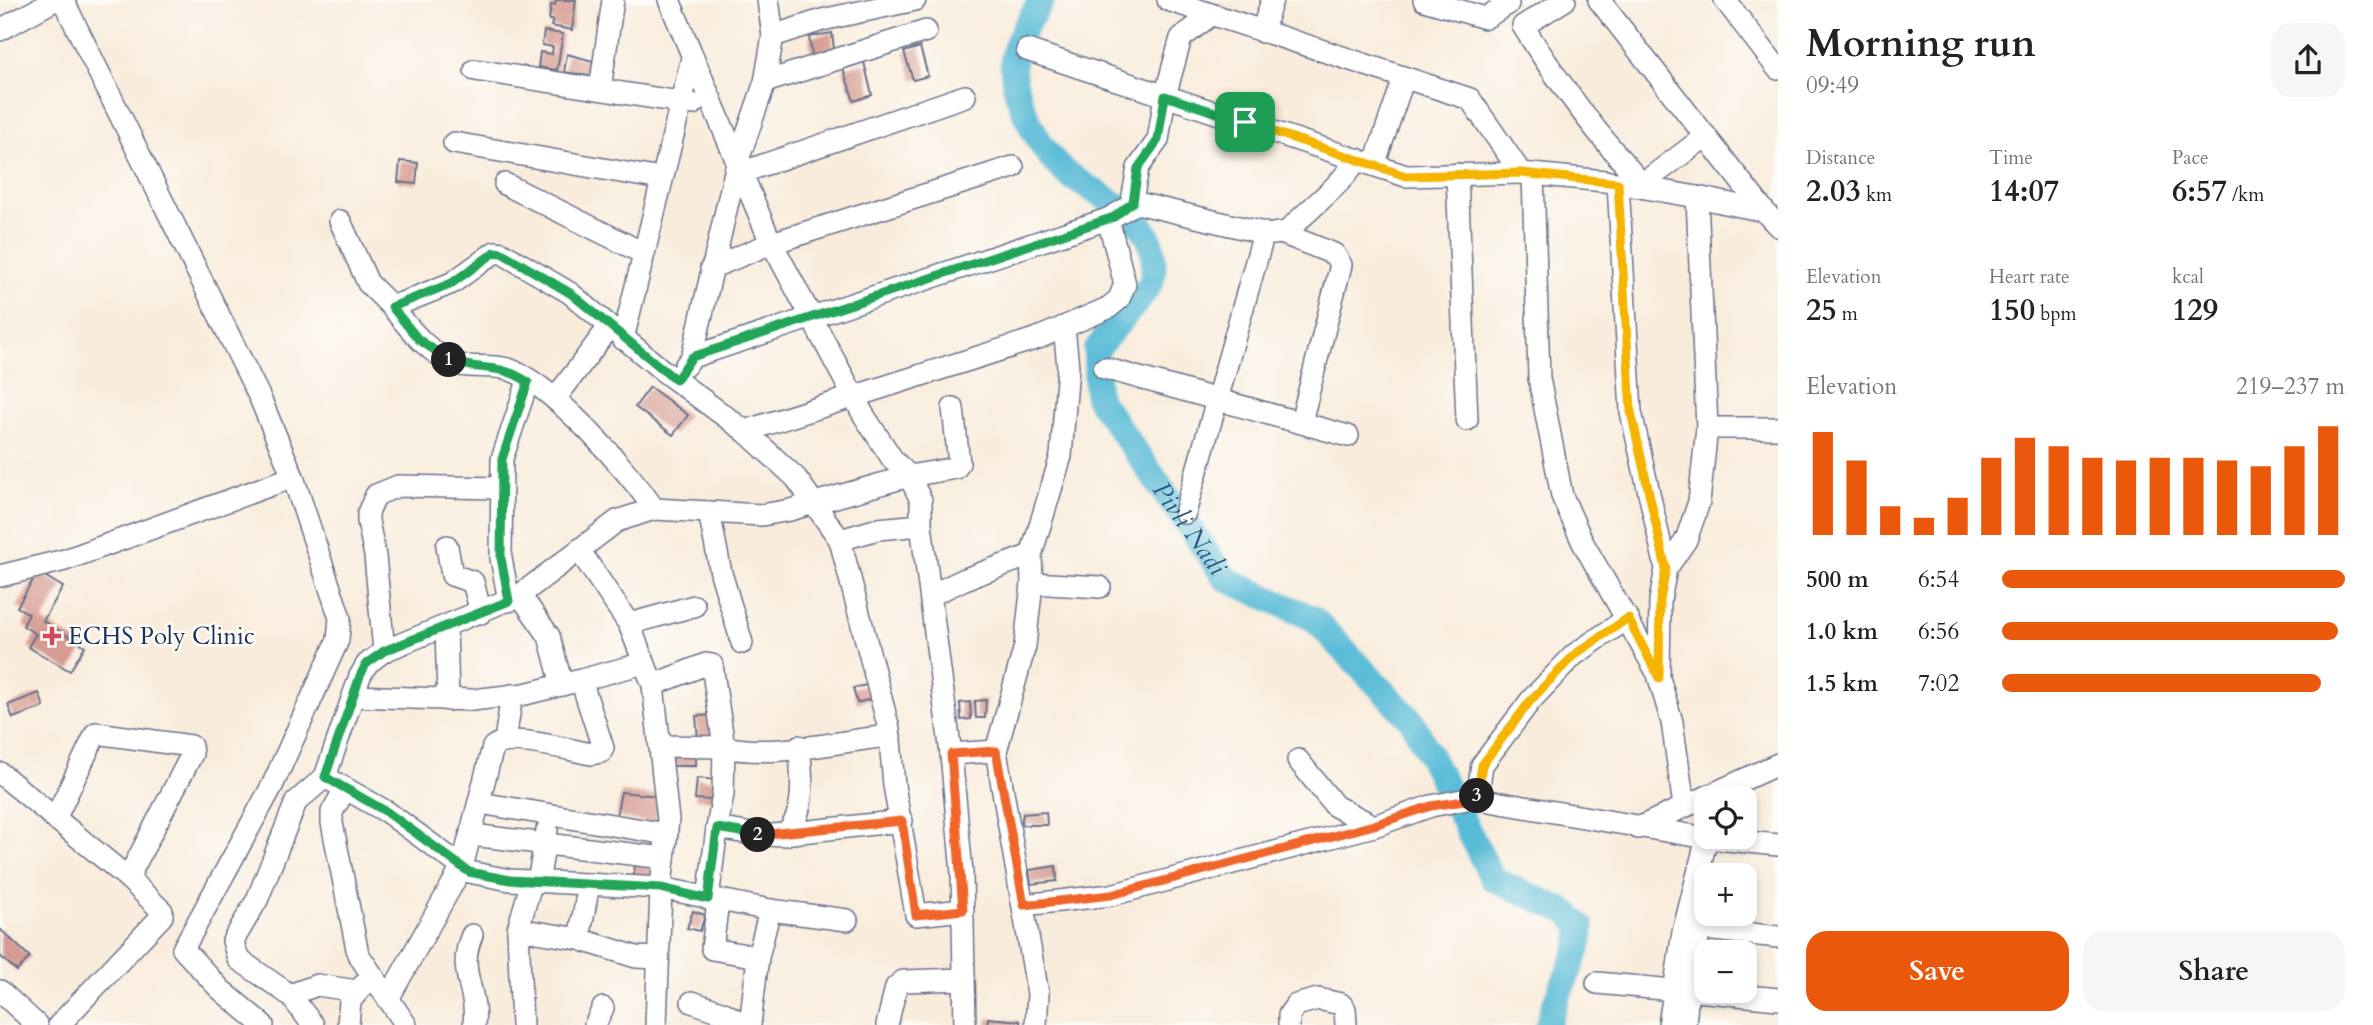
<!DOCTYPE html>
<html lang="en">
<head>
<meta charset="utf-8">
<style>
  :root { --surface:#fff; --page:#f6f6f6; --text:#222; --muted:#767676; --accent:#ea580c }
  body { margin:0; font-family:Cardo,serif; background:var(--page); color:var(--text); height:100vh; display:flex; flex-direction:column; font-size:26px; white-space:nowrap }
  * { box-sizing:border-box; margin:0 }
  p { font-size:23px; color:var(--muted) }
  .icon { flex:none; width:38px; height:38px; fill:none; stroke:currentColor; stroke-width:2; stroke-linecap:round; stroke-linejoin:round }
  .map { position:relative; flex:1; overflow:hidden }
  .drawer { display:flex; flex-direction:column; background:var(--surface); width:595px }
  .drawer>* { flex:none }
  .buttons { position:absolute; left:1694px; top:786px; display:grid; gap:14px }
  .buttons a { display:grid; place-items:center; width:63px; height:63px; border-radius:14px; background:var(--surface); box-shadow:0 4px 10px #0003; font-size:35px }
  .pin { position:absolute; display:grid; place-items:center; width:60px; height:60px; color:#fff; margin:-30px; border-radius:14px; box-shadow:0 4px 10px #0006 }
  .km { position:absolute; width:35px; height:35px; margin:-18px; border-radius:50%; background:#222; color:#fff; font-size:19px; line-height:35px; text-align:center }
  .round { display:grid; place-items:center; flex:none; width:74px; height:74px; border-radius:21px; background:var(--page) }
  .headline { display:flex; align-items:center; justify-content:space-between; height:119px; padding:0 28px }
  h1 { font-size:38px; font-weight:800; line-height:52px }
  .metrics { display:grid; grid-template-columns:repeat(3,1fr); gap:10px; height:119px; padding:7px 28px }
  .metrics div { display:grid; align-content:center }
  .metrics b { font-size:30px; font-weight:800 }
  .metrics small { font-size:19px; font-weight:400 }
  .metrics p { font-size:19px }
  .chart { height:196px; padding:14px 28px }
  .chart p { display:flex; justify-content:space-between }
  .chart svg { width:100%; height:126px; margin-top:7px; stroke:var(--accent); stroke-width:6 }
  .primary-button { display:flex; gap:14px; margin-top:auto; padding:14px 28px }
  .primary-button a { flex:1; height:80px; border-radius:21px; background:var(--accent); color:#fff; font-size:28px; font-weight:800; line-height:80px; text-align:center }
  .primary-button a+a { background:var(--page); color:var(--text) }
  ul { padding:0 28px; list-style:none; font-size:23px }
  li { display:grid; grid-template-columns:112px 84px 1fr; align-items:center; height:52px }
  li i { height:18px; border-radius:9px; background:var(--accent) }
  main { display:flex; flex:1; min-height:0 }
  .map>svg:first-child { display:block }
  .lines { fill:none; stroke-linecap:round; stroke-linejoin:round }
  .river { stroke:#59bbd7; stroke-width:26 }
  .building { fill:#d69b93 }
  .minor-casing { stroke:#69718a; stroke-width:24 }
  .minor { stroke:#fff; stroke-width:21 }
  .split-1-casing { stroke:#fff; stroke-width:14 }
  .split-2-casing { stroke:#fff; stroke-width:14 }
  .split-3-casing { stroke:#fff; stroke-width:14 }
  .split-4-casing { stroke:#fff; stroke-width:14 }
  .split-1 { stroke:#22a559; stroke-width:9 }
  .split-2 { stroke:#22a559; stroke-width:9 }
  .split-3 { stroke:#f0652b; stroke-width:9 }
  .split-4 { stroke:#f5b400; stroke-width:9 }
  .poi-dot { fill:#d1495b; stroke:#fdfcf7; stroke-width:2.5 }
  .labels { text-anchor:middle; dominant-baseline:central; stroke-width:5; stroke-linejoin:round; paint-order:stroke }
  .poi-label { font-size:24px; fill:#1b2f5e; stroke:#fdfcf7; text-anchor:start }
  .water-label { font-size:26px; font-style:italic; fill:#2e5982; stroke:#fdfcf7 }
</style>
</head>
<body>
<main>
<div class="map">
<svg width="1778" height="1025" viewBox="0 0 1778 1025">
  <rect width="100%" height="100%" fill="#fdfcf7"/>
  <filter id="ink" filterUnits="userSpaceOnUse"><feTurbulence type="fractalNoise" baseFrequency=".0143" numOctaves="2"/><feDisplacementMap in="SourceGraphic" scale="14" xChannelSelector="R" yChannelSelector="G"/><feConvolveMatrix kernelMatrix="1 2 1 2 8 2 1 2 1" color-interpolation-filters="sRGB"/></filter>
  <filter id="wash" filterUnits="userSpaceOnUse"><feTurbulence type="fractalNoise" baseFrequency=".00686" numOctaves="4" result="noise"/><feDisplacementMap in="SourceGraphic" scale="28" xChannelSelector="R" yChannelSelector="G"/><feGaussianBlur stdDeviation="1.57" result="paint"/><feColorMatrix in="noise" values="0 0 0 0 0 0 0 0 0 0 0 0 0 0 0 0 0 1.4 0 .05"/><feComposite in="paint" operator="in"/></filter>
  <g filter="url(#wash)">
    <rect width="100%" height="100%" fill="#f9ecdc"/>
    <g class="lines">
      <!-- river -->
      <path class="river" id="s1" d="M1042,0C1030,19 1011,44 1013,68C1014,101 1043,157 1069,175C1108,204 1164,216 1152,279C1150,290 1106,336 1096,350L1097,397L1226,579L1314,619L1412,721L1493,879L1567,912L1582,927C1580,961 1555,991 1548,1025"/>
    </g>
    <g id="blocks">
      <!-- building -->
      <g class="building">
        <path d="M556,0H576L572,30L551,26L553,20H549L551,5H555Z"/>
        <path d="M544,31L563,34L557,70L538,67L540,52L552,54L553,47L542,45Z"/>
        <path d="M832,33L834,49L813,61L809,37Z"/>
        <path d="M920,47L928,76L913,80L904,52Z"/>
        <path d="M567,54L593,61L591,76L564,72Z"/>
        <path d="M864,62L872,95L854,101L843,69Z"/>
        <path d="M400,161L418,163L416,184L398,182Z"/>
        <path d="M650,387L688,415L673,435L635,407Z"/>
        <path d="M38,572L63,587L43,621L85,646L70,671L28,647L36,634L23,626L29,614L17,607Z"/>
        <path d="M871,684L874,698L857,703L853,688Z"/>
        <path d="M39,693L44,707L13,718L8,705Z"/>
        <path d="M986,700L985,718H976L975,701Z"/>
        <path d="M970,702L971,719L961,720L960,703Z"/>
        <path d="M715,715L716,739L698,740L696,716Z"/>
        <path d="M673,751H696V766H672Z"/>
        <path d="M697,778L716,780L711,800L695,799Z"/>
        <path d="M621,792L658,796L661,799L656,824L616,817Z"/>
        <path d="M1046,812L1047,825H1021L1023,814Z"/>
        <path d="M636,858L656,861L653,883L633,880Z"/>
        <path d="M1056,866L1057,881L1031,884L1029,870Z"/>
        <path d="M693,911L705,915L700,931L687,928Z"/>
        <path d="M0,929L30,957L17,971L0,956Z"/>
        <path d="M988,1018L1020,1021V1025H987Z"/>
      </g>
    </g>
  </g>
  <g filter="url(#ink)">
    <use href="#blocks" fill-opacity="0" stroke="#69718a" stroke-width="2"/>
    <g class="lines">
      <defs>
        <g id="minor">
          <path d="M63,0L260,398L293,477L340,618L338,640L272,786L183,949L220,989L263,1025"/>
          <path d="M669,0L769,238L863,414L893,460L909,476L921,500V525L951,754L962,873L965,1025"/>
          <path d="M1168,0L1470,99L1521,173L1605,181L1697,197L1764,211L1778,226"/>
          <path d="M1424,0L1485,18L1508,4"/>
          <path d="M1565,0L1523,26C1559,84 1599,137 1646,188"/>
          <path d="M1599,0L1764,211"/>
          <path d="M1725,0L1778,69"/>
          <path d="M0,30L55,0"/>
          <path d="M1262,32L1272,0"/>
          <path d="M773,36L822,20L915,0"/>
          <path d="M1027,50L1406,176L1521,173"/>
          <path d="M475,70L693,104"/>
          <path d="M765,82L926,31"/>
          <path d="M600,89L613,0"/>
          <path d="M454,143L661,179"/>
          <path d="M1374,165L1404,78"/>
          <path d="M740,173L965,96"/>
          <path d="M1457,174L1467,420"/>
          <path d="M1533,174L1539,378L1562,496L1583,543L1658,674"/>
          <path d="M1618,183L1631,412L1666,569"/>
          <path d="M505,184L643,253"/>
          <path d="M1642,184L1706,136"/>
          <path d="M1133,202L1264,233L1185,513"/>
          <path d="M340,221L368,283L392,307"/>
          <path d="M1273,234L1287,232C1310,207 1340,187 1357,159"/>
          <path d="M1284,234L1334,254L1341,265L1301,422"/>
          <path d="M711,268L772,243L1013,167"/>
          <path d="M623,339L692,58"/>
          <path d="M692,357L1108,219L1131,206L1138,168L1158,140L1165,96L1181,38L1211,15"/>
          <path d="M685,366L692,357L737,163L765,82L773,36L768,0"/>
          <path d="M1104,368L1348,436"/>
          <path d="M555,399L609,327"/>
          <path d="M1707,428H1778"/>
          <path d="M745,431L1038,338L1108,308L1119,299L1125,284L1108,219"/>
          <path d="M654,509C629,471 551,383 508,369C493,365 476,368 460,365C431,357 410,329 392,307L452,283L495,252L502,253L570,293L662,370L745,431L796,478L840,540L889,729L894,785L916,915L963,910"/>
          <path d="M709,512L721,573L742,643"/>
          <path d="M840,540L878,529L921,525"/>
          <path d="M447,546L452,575L473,582L481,613"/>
          <path d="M0,576L65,560L293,477"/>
          <path d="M1032,583L1100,587"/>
          <path d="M520,595L549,636L562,685"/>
          <path d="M931,595L965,579L1031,555"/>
          <path d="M509,601L501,558L502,459L528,381"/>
          <path d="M629,624L694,606"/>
          <path d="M446,626L448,700"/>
          <path d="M384,651L375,556L368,521V513L376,495L398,486L500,488"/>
          <path d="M581,680L644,663"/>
          <path d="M653,685L706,664L712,665L724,747L661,746"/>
          <path d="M353,696L472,700L525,694L581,680L603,748L601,752L591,754C568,750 509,732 493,747L462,867L388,999"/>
          <path d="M890,736C835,741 778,758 724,747L723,794L717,828L764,836L902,821"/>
          <path d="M505,740L512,695"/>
          <path d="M996,751L1025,646L1032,583L1031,555L1061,456L1068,367L1064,327"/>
          <path d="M951,754L996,751L1038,994L1036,1025"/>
          <path d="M1298,760L1335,806L1374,826"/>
          <path d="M0,773L128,878L162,911V916L59,1025"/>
          <path d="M325,777L387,812L469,872L510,880L661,888L668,820L653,685L629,624L579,550L617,521L654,509L762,515L790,510L909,476L956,468L959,463L953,408"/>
          <path d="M345,789L332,812V823L358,954L406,1025"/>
          <path d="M1477,799L1482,765L1531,700L1574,655L1628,618"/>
          <path d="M480,803L667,834"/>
          <path d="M1684,806L1672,722L1659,678L1660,600L1666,569L1686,540L1699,502L1707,428L1697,197"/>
          <path d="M55,819L96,733L191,746L192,754L128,878"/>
          <path d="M1638,828L1778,764"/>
          <path d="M472,835L664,858"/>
          <path d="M785,835C807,813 802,774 799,746"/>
          <path d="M532,881L518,929L579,939L636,957L658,958"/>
          <path d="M538,882L547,830"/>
          <path d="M708,899L717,828"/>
          <path d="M718,901L712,949L758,957"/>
          <path d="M1024,905L1111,895L1374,826L1431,806L1472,798L1707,838"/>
          <path d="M770,910L847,920"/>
          <path d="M1686,927L1778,937"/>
          <path d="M518,929L522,1025"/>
          <path d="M1699,929L1693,988L1697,991L1778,999"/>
          <path d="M472,935C456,973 478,987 474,1025"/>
          <path d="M579,939L589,884"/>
          <path d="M1597,983L1673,990"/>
          <path d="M0,991L37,1025"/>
          <path d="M290,995L317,985L357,991"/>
          <path d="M692,1002L724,1013L745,1025"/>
          <path d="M313,1025L290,995L238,959L233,941L257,900L296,802L325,777L360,676L367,664L384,651L520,595L579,550"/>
          <path d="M348,1025L350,1001L366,982"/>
          <path d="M595,1025L603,1008"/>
          <path d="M656,1025L661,888L770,910L758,957L750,1025"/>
          <path d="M887,1025L896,987L903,981L964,979"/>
          <path d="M1289,1025V1015L1296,1005L1318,999L1341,1004L1345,1009L1346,1025"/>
          <path d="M1669,1025L1683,932L1707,838L1778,845"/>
          <path d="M1685,1025L1687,1002"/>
        </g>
      </defs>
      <!-- minor casing -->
      <use href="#minor" class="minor-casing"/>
      <!-- minor -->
      <use href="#minor" class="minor"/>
    </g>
  </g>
  <g class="lines" filter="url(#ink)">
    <defs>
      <path id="split-1" d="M449,360L418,339L392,307L452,283L495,252L502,253L570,293L676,380L692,357L1114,217L1133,202L1138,168L1158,140L1165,96L1245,122"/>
      <path id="split-2" d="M449,360C479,373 497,361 528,382L502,459L501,558L509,601L384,651L366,664L360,676L325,777L387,812L469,872L510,880L661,888L708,899L717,828L758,835"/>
      <path id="split-3" d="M758,835L902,821L916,915L963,910L951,754L996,751L1024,905L1111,895L1374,825L1431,806L1477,799V796"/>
      <path id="split-4" d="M1245,122L1406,176L1521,173L1618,183L1631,412L1666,569L1660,600L1659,678L1628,618L1574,655L1531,700L1482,765L1477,796"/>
    </defs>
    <!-- split-1 casing -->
    <use href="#split-1" class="split-1-casing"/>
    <!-- split-2 casing -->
    <use href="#split-2" class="split-2-casing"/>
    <!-- split-3 casing -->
    <use href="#split-3" class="split-3-casing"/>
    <!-- split-4 casing -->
    <use href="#split-4" class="split-4-casing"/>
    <!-- split-1 -->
    <use href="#split-1" class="split-1"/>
    <!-- split-2 -->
    <use href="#split-2" class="split-2"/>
    <!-- split-3 -->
    <use href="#split-3" class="split-3"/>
    <!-- split-4 -->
    <use href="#split-4" class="split-4"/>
  </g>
  <!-- markers -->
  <path class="poi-dot" d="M48.5 625.5h7v7h7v7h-7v7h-7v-7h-7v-7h7z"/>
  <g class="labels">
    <!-- poi labels -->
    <g class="poi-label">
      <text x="68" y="636">ECHS Poly Clinic</text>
    </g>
    <!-- water labels -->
    <g class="water-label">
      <text stroke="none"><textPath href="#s1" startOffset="642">Pivli Nadi</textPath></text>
    </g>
  </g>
</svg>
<div class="buttons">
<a><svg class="icon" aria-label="locate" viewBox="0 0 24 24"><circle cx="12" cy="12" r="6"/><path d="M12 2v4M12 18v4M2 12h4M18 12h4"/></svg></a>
<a>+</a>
<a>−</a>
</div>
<div class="pin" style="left:1245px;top:122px;background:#1e9e55"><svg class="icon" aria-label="arrive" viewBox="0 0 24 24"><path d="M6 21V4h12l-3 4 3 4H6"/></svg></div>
<b class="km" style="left:449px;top:360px">1</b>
<b class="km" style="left:758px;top:835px">2</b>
<b class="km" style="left:1477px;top:796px">3</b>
</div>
<section class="drawer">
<div class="headline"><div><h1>Morning run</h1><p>09:49</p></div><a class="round"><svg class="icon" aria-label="share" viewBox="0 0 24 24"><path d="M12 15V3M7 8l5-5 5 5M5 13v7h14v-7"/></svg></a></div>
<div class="metrics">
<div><p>Distance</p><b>2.03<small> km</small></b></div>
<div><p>Time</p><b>14:07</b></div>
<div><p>Pace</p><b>6:57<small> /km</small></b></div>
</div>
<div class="metrics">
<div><p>Elevation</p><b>25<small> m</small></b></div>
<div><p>Heart rate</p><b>150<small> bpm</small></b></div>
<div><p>kcal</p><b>129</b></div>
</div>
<div class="chart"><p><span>Elevation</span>219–237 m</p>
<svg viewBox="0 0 160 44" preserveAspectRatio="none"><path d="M5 44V8M15 44V18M25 44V34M35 44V38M45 44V31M55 44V17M65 44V10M75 44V13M85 44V17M95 44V18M105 44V17M115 44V17M125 44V18M135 44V20M145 44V13M155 44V6"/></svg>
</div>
<ul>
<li><b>500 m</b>6:54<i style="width:100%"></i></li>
<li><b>1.0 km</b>6:56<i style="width:98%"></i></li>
<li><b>1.5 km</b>7:02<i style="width:93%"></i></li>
</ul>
<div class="primary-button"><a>Save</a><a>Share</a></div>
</section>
</main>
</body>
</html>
